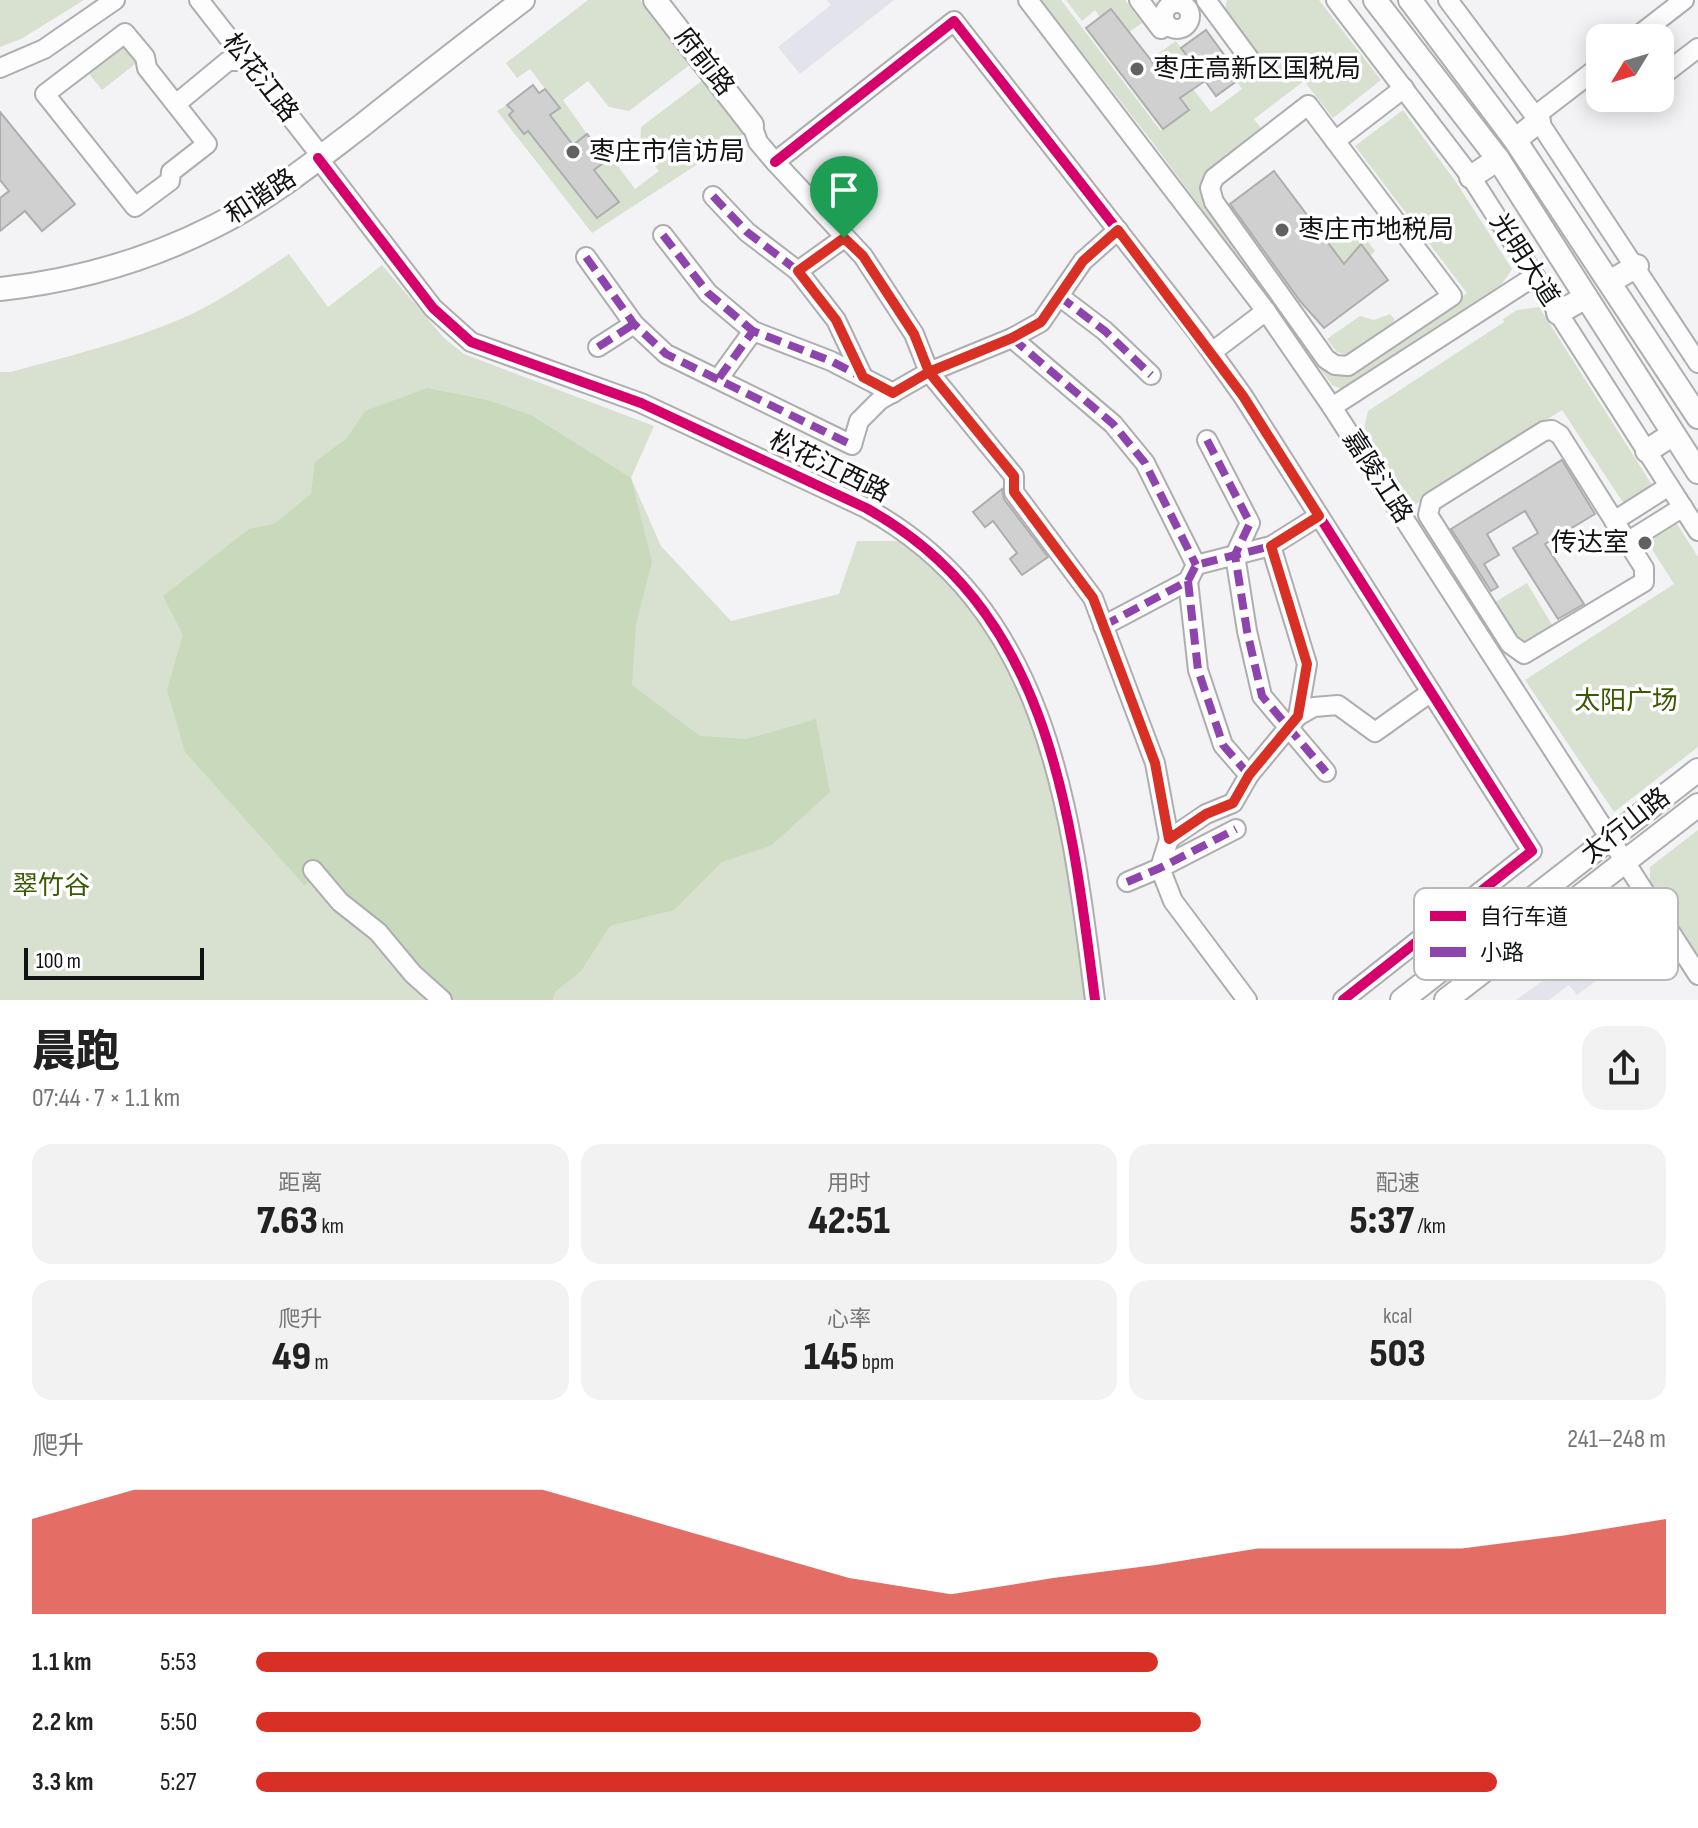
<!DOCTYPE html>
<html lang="zh">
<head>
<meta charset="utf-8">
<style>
  :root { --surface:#fff; --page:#f2f2f2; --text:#222; --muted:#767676; --accent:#d93025 }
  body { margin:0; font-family:"Sofia Sans Condensed","Noto Sans SC",sans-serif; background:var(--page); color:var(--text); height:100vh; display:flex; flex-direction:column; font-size:30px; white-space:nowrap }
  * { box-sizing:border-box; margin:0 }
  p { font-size:26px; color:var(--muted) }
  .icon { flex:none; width:44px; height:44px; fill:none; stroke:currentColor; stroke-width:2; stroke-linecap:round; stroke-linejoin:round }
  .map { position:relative; height:1000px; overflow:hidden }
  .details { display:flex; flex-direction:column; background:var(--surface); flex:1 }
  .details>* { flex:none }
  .needle { width:52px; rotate:232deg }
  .controls { position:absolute; left:1586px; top:24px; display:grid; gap:16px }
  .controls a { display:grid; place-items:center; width:88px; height:88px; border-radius:16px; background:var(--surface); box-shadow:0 4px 20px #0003; font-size:40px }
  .scale { position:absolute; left:24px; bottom:20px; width:180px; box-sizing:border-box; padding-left:8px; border:4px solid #121314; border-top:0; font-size:22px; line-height:28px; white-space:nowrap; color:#121314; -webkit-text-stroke:6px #fff; paint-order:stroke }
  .pin { position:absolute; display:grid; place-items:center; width:68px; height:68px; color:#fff; margin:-82px -34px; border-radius:50% 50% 50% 0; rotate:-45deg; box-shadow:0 0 8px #0007 }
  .pin .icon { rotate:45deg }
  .round { display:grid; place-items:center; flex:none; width:84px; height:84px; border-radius:24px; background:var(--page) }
  .headline { display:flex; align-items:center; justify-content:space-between; height:136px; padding:0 32px }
  h1 { font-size:44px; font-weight:800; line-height:60px }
  .stats { display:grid; grid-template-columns:repeat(3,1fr); gap:12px; height:136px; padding:8px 32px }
  .stats div { display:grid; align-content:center; border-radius:20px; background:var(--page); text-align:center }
  .stats b { font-size:40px; font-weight:800 }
  .stats small { font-size:22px; font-weight:400 }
  .stats p { font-size:22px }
  .chart { height:224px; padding:16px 32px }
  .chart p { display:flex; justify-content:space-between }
  .chart svg { width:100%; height:144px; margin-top:8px; fill:var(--accent); opacity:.7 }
  ul { padding:0 32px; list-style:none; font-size:26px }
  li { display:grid; grid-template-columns:128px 96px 1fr; align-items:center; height:60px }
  li i { height:20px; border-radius:10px; background:var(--accent) }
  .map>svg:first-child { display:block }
  .built { fill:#e3e4eb }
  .green { fill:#d8e1cf }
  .forest { fill:#c9d9bb }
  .building { fill:#d0d0d0; stroke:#aeadae; stroke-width:2 }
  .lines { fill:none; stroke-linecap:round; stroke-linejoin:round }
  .minor-casing { stroke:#aeaeb0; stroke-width:22 }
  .major-casing { stroke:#aeaeb0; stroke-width:26 }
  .minor { stroke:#fdfdfe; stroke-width:18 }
  .major { stroke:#fdfdfe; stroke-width:22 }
  .quiet { stroke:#8e44ad; stroke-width:8; stroke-dasharray:16 8; stroke-linecap:butt }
  .cycleway-casing { stroke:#fff; stroke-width:15 }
  .cycleway { stroke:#d6006c; stroke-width:10 }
  .route-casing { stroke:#fff; stroke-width:16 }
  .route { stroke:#d93025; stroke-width:10 }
  .poi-dot { fill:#616163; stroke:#fff; stroke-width:3 }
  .labels { text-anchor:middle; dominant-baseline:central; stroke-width:7; stroke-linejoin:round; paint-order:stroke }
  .street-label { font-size:26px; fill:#121314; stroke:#fff }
  .poi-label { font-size:26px; fill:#121314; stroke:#fff; text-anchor:start }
  .park-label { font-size:26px; fill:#3a5a02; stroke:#fff }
  .key { fill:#fff; stroke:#b8b8b8; stroke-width:2 }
  .key-label { font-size:22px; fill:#121314 }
</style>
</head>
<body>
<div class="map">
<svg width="1698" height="1000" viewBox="0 0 1698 1000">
  <rect width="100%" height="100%" fill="#f3f3f5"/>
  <!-- built -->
  <g class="built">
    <path d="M827,0H894L800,74L778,47L831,5Z"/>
    <path d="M1621,924L1640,948L1577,995L1569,985L1549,1000H1516Z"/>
  </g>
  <!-- green -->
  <g class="green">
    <path d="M0,0H84L21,39L0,47Z"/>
    <path d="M588,0H640L691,64L629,111L609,107L588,81L563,100L587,134L573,145L550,115L559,107L530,69L517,78L506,63Z"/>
    <path d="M1041,0H1061L1161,131L1189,110L1180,98L1193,89L1211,112L1242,89L1236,81L1241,77L1233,66L1240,62L1254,80L1269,69L1225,9L1227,0H1319L1381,80L1333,118L1304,81L1254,119L1264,132L1204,178L1203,188L1333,370L1414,331L1467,293L1355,146L1403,110L1456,182L1512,269C1484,318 1395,361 1346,391L1332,385L1150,139Z"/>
    <path d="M1066,0H1125L1142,23L1129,32L1111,9L1100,17L1095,10L1082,21Z"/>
    <path d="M123,40L139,61L102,90L86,70Z"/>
    <path d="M1176,41L1190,60L1165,78L1150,59Z"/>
    <path d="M703,80L744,134L592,233L497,111L507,105L524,133L528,131L594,170L607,160L614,161L635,189L659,171L640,146L641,127Z"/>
    <path d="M1335,223L1349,239L1361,233L1375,251L1370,256L1361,244L1344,264L1323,236Z"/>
    <path d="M289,254L328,307L382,265L444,338L464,354L654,426L631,478L661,546L731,621L839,594L857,541H907L955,579L1010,664L1048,762L1070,855L1085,1000H0V372H11C68,356 128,342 183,318C220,301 255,277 289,254Z"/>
    <path d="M1539,307L1654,488L1626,507L1562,410L1410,508L1362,437L1368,411L1504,322L1503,319L1517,310Z"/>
    <path d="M1390,314L1394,319V328L1350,356L1337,352L1327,339L1360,316L1374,320Z"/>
    <path d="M1672,516L1698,557V747L1614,812L1525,680L1674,584L1643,535Z"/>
    <path d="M1527,583L1554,628L1525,646L1518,643L1492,604Z"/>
    <path d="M1698,830V956L1650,882V867Z"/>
  </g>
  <!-- forest -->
  <path class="forest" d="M427,388L487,400L531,415L631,478L652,562L636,624L632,685L700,736L747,739L816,719L830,792L772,845L722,862L674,910L610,926L581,971L555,992L553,1000H448L352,905L326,874L304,885L185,752L167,690L183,635L163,596L249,529L274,524L311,494L315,462L347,438L365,411Z"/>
  <!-- building -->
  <g class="building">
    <path d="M1111,9L1165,78L1190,60L1181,48L1206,30L1241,78L1216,96L1205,81L1180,98L1189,110L1163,129L1086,28Z"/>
    <path d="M533,85L539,93L545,89L560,108L550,115L573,145L587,134L607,160L594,170L619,202L597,218L528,131L524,134L509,115L513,111L507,105Z"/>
    <path d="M0,112L75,204L42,231L25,211L0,231V198L9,191L0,180Z"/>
    <path d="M1274,171L1344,264L1361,244L1388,280L1324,328L1300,301L1230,204Z"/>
    <path d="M1562,460L1595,514L1545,544L1584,604L1558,619L1513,548L1538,533L1525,511L1487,534L1499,555L1484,564L1498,587L1491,591L1451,529Z"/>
    <path d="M1002,489L1004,499L1048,557L1022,575L1010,559L1017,553L993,521L985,527L973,512Z"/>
  </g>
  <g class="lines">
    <defs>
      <g id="minor">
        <path d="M199,0L321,156"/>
        <path d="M1028,0L1266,311L1332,407L1698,975"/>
        <path d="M1139,0L1161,29L1167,25"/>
        <path d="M1206,0L1254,65"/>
        <path d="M1336,0L1471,177L1698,531"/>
        <path d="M1448,0L1535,116L1698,363"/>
        <circle cx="1177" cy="16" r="13"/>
        <path d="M125,33L145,57L147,68L207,144L171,172L170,181L135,207L45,94Z"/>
        <path d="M1635,38L1684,0"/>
        <path d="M0,68L44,49L115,0"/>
        <path d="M1660,77L1698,48"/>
        <path d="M176,104L228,61H247"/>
        <path d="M1308,105L1452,296L1348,366L1335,365L1326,359L1214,202L1210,188L1214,178Z"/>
        <path d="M1535,116L1600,66"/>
        <path d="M752,125L758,142L775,162L863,256L914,334L929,372L1014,476V492L1093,598L1155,763L1169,839L1160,868L1173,901L1247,1000"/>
        <path d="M1335,141L1404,88"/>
        <path d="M318,158L433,308L471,342L641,403L866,508C1050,609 1071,812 1095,1000"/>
        <path d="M775,162L954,21L1198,333L1243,396L1532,851L1343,1000"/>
        <path d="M713,196L747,232L798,271L836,320L863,377"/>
        <path d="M663,235L708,293L753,331"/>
        <path d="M586,257L634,324L666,354L852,445L859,421L880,400L929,372L1012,338L1041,322L1083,261L1118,230"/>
        <path d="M798,271L844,238"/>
        <path d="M1059,296L1105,331L1151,375"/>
        <path d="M1012,338L1113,424L1145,463L1196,565"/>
        <path d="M598,347L634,324"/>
        <path d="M1212,352L1266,311"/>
        <path d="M719,378L753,331L831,361L893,393"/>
        <path d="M1332,407L1535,276"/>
        <path d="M1552,430L1560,435L1644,568V582L1524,654L1510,644L1428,515L1431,502L1544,431Z"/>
        <path d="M1207,440L1250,523L1235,555L1247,631L1262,696L1326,772"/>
        <path d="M1614,521L1669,486"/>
        <path d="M1627,542L1683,507"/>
        <path d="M1271,546L1307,664L1298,716"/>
        <path d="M1188,581L1198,670L1223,745L1249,775"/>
        <path d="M1103,626L1188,581L1196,565L1271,546L1319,516"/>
        <path d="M1169,839L1206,814L1233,803L1249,775L1298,716L1314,707L1338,705L1375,732L1431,692"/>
        <path d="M313,870L340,902L378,932L413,974L442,1000"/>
        <path d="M1127,882L1160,868L1236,829"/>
      </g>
      <g id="major">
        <path d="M655,0L752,125"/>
        <path d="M1375,0L1498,159L1698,472"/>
        <path d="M1410,0L1515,140L1698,417"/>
        <path d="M1515,140L1539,121"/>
        <path d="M1471,177L1498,159"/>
        <path d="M1611,281L1637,266"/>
        <path d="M0,289C75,281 148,260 215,226C267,200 314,162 360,127C414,84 468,42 523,0"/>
        <path d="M1558,313L1586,297"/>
        <path d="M1647,451L1673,434"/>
        <path d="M1402,1000L1698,770"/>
        <path d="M1446,1000L1698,805"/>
      </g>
    </defs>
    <!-- minor casing -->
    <use href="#minor" class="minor-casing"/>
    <!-- major casing -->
    <use href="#major" class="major-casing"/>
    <!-- minor -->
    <use href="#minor" class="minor"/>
    <!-- major -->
    <use href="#major" class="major"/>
    <!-- quiet -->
    <g class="quiet">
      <path d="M713,196L747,232L798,271L836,320L863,377"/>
      <path d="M663,235L708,293L753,331"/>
      <path d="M586,257L634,324L666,354L852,445"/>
      <path d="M798,271L844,238"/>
      <path d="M1059,296L1105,331L1151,375"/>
      <path d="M1012,338L1113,424L1145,463L1196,565"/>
      <path d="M598,347L634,324"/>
      <path d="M719,378L753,331L831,361L893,393"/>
      <path d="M1207,440L1250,523L1235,555L1247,631L1262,696L1326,772"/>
      <path d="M1271,546L1307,664L1298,716"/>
      <path d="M1188,581L1198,670L1223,745L1249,775"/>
      <path d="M1103,626L1188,581L1196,565L1271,546L1319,516"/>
      <path d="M1127,882L1160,868L1236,829"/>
    </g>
    <defs>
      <g id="cycleway">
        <path d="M318,158L433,308L471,342L641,403L866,508C1050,609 1071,812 1095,1000"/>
        <path d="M775,162L954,21L1198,333L1243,396L1532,851L1343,1000"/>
      </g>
    </defs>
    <!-- cycleway casing -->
    <use href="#cycleway" class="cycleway-casing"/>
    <!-- cycleway -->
    <use href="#cycleway" class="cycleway"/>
  </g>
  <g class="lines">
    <defs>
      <path id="route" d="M844,238L863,256L914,334L929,372L1014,476V492L1093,598L1155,763L1169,839L1206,814L1233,803L1249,775L1298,716L1307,664L1271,546L1319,516L1243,396L1118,230L1083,261L1041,322L1012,338L929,372L893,393L863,377L836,320L798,271L844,238"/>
    </defs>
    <!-- route casing -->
    <use href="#route" class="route-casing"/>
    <!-- route -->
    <use href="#route" class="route"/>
  </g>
  <!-- markers -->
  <g class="poi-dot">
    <circle cx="1137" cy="69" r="8"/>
    <circle cx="573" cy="152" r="8"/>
    <circle cx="1282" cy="230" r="8"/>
    <circle cx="1645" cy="543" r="8"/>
  </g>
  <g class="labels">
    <!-- street labels -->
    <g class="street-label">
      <text transform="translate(704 62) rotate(52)">府前路</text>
      <text transform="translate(260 78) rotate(52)">松花江路</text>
      <text transform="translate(261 197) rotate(-33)">和谐路</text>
      <text transform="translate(1524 260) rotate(57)">光明大道</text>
      <text transform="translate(829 467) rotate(26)">松花江西路</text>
      <text transform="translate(1377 477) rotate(57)">嘉陵江路</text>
      <text transform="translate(1626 826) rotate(-38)">太行山路</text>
    </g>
    <!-- poi labels -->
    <g class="poi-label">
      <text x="1153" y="69">枣庄高新区国税局</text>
      <text x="589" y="152">枣庄市信访局</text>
      <text x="1298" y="230">枣庄市地税局</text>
      <text x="1629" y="543" text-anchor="end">传达室</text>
    </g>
    <!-- park labels -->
    <g class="park-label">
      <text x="1626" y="701">太阳广场</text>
      <text x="51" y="886">翠竹谷</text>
    </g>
  </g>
  <!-- legend -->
  <rect x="1414" y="888" width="264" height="92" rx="12" class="key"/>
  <rect x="1430" y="911" width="36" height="10" fill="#d6006c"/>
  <rect x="1430" y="947" width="36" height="10" fill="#8e44ad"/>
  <g class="key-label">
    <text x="1480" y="924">自行车道</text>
    <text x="1480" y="960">小路</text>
  </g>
</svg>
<div class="controls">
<a><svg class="needle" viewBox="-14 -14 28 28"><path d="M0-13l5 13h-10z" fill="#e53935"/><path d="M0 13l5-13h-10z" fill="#767676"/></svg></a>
</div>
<div class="scale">100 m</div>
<div class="pin" style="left:844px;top:238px;background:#1e9e55"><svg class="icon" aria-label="arrive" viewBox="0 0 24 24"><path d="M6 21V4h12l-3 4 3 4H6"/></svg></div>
</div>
<section class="details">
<div class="headline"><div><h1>晨跑</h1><p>07:44 · 7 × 1.1 km</p></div><a class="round"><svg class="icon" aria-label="share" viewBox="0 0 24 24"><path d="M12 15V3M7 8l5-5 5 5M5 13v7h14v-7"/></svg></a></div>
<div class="stats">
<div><p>距离</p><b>7.63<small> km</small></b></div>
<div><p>用时</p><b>42:51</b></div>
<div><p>配速</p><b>5:37<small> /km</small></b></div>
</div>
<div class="stats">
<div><p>爬升</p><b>49<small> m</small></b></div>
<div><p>心率</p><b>145<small> bpm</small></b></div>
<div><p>kcal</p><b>503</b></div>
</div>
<div class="chart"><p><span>爬升</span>241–248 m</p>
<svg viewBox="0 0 160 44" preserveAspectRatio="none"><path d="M0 44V15L10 6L20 6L30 6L40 6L50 6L60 15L70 24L80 33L90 38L100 33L110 29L120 24L130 24L140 24L150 20L160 15V44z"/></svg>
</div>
<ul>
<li><b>1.1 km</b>5:53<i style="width:64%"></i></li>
<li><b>2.2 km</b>5:50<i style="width:67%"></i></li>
<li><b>3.3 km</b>5:27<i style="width:88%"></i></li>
</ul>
</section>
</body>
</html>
